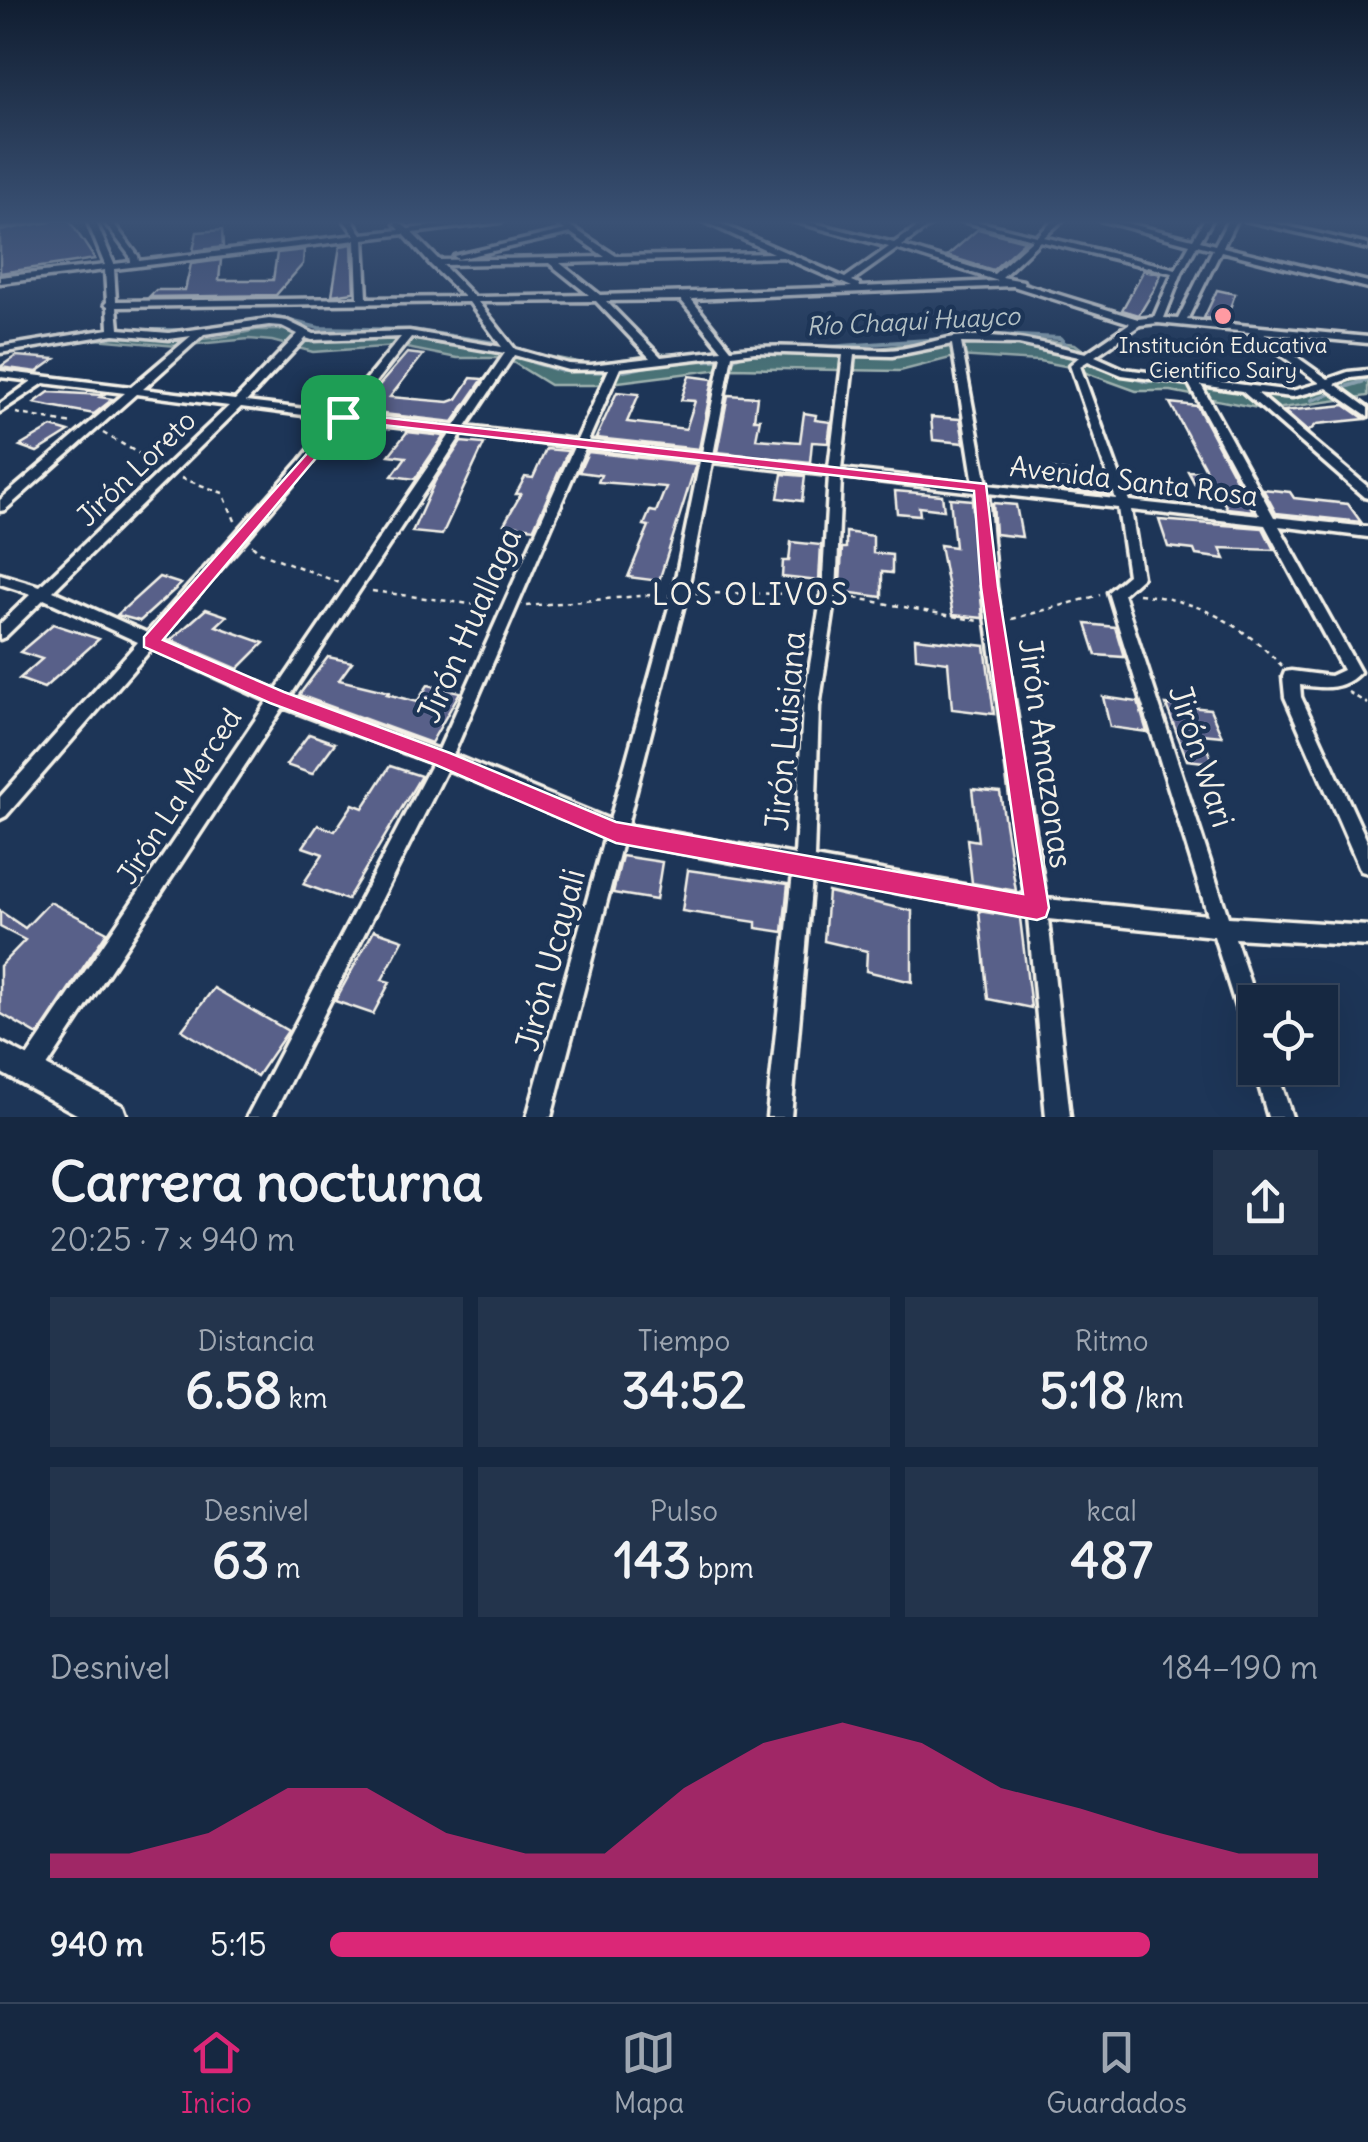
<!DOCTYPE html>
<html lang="es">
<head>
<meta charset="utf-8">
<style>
  :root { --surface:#162841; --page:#23344c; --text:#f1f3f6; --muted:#9ea6b1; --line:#35445a; --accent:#db2777 }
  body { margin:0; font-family:Delius,sans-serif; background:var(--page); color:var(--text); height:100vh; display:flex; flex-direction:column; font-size:38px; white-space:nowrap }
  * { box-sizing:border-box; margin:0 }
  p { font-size:32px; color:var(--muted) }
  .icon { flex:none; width:55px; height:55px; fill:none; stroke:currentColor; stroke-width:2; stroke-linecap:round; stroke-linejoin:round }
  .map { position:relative; height:1117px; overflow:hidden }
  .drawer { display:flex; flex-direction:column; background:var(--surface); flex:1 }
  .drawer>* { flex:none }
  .buttons { position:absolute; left:1238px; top:985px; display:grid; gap:20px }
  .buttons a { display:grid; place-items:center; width:100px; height:100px; border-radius:0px; background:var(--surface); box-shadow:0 10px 40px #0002,0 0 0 2px var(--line); font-size:50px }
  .pin { position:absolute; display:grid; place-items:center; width:85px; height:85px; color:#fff; margin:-42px; border-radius:20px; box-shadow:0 5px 15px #0006 }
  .round { display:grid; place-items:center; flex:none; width:105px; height:105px; border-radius:0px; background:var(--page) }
  .summary { display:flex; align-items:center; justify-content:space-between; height:170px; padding:0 50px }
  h1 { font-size:55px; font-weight:700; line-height:75px }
  .metrics { display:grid; grid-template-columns:repeat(3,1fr); gap:15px; height:170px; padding:10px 50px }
  .metrics div { display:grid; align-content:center; border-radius:0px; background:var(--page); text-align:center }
  .metrics b { font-size:50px; font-weight:700 }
  .metrics small { font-size:28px; font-weight:400 }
  .metrics p { font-size:28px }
  .chart { height:280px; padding:20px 50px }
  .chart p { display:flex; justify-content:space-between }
  .chart svg { width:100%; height:180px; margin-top:10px; fill:var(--accent); opacity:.7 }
  ul { padding:0 50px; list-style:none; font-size:32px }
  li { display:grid; grid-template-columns:160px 120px 1fr; align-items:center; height:75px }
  li i { height:25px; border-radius:12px; background:var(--accent) }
  .tabs { display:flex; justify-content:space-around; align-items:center; height:140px; border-top:2px solid var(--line); background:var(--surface); font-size:28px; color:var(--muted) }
  .tabs a { display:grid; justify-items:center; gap:5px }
  .tabs .active { color:var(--accent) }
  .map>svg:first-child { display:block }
  .green { fill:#4a7276; stroke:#9fb2af; stroke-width:2.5 }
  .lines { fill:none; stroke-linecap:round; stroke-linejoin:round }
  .stream { stroke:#879fad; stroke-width:4 }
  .building { fill:#586189; stroke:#f4f1e8; stroke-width:2.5 }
  .minor-casing { stroke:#f4f1e8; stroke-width:7 }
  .tertiary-casing { stroke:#f4f1e8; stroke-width:7 }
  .path { stroke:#f4f1e8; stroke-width:2.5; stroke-dasharray:5 5; stroke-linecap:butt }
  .minor { fill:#1d3557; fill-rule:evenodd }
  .tertiary { fill:#1d3557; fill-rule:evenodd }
  .route { fill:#db2777; stroke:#fff; stroke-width:2.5; fill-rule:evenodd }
  .poi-dot { fill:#ff9aa2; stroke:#1d3557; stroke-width:4 }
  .labels { text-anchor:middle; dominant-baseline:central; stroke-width:9; stroke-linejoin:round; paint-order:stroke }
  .far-poi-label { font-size:22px; fill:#f4f1e8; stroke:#1d3557 }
  .far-water-label { font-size:25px; font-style:italic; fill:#b4c1c5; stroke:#1d3557 }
  .street-label { font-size:28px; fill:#f4f1e8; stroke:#1d3557 }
  .neighbourhood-label { font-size:30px; letter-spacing:2.5px; fill:#f4f1e8; stroke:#1d3557 }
  .near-street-label { font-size:32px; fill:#f4f1e8; stroke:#1d3557 }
</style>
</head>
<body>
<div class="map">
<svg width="1368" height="1117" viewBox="0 0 1368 1117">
  <rect width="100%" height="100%" fill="#1d3557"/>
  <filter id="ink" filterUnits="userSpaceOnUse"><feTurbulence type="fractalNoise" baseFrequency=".01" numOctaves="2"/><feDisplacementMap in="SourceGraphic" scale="20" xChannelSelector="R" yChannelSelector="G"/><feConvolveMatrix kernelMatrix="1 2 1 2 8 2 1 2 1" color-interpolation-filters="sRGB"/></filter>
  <g filter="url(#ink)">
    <!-- green -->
    <path class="green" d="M256,330H286L347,341L407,338L449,346L506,348L588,364L657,354L772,351L837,354L944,339L1014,337L1075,344L1107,368L1194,377L1260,393L1316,390L1328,379L1368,374V396L1268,410L1171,391H1136L1070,367L1039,361L958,356L900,371L729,368L595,385H550L506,358H457L397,346L313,352L272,341L249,339L177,346L95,339C120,334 142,340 167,340C197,341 227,337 256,330Z"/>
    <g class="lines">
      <!-- stream -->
      <g class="stream">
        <path d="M154,330H189L274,317L319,328L413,330L497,343"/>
        <path d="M757,346L827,347L999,335L1060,338L1067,346"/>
        <path d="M28,348L129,334"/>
        <path d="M733,359L740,355"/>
        <path d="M532,362L562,371L609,372"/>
        <path d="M1094,366L1147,382L1153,379"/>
        <path d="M624,371L672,361L717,360"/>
        <path d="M1175,372L1249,386"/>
        <path d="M1345,387L1368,380"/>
        <path d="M1312,400L1333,393"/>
      </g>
    </g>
    <!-- building -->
    <g class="building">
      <path d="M53,220H69L95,259L0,273V231Z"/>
      <path d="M978,229L1025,241L993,270L947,256Z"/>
      <path d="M222,230L223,247L193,251L197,232Z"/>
      <path d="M352,244L354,292L332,295L340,246Z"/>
      <path d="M304,250L303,264L276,295L149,297L156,290H185L191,264L221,260L219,280H273L277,253Z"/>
      <path d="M1144,270L1161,274L1154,290L1139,315L1122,310Z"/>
      <path d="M1217,290L1235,294L1226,320L1204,318Z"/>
      <path d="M407,353L423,355L390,397L449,402L457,399L471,378L483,379L453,422L357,411Z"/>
      <path d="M16,356L55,359L37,372L0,367Z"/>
      <path d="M689,376L713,379L699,449L596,438L617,392L639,394L627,422L686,429L695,401L681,400Z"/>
      <path d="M49,392L103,395L100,397L113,399L94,414L34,403Z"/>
      <path d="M728,395L757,397L754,419H760L756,439L800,442L804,413L816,415L815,420L831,422L828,443L812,442L810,462L717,452Z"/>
      <path d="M1170,403L1197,406L1253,511L1227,508L1214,486L1195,484L1188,471L1207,472Z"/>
      <path d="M1345,405L1365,419L1317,424L1308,432L1284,411Z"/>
      <path d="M931,417L960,419L964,443L933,440Z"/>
      <path d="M52,427L69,432L37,452L20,446Z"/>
      <path d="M407,432L444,436L415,479L392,476L406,457L389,455Z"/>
      <path d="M461,442L484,444L442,535L412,532L435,481Z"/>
      <path d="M546,449L568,451L534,528L504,524L521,494H516L525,477L533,478Z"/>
      <path d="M588,452L696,464L659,581L628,577L649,526L644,525L650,511L656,512L666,487L598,482L601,475L579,472Z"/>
      <path d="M1051,469L1104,480L1108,494L1055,489Z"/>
      <path d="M782,474L805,476L802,501L778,498Z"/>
      <path d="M1263,489L1290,492L1294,498L1348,504L1361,522L1276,513Z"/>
      <path d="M895,491L942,495L944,510L919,507L920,515L897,513Z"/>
      <path d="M950,498L972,500L983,618L953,615L940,545L955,547Z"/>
      <path d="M993,503L1016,505L1022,537L995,534Z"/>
      <path d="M1159,520L1263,528L1274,550L1220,548L1225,559L1196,555L1194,550L1168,547Z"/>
      <path d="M846,532L873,536V553L892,555V573L882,572V597L844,592L845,584H840L842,548H846Z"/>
      <path d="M791,542L821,545L819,581L782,577L783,561H789Z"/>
      <path d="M159,577L181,584L140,621L117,615Z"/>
      <path d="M206,609L227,616L216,626L264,643L238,669L171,640Z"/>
      <path d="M53,624L99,639L44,688L19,679L42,659L20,652Z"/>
      <path d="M1086,624L1115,627L1124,657L1096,655Z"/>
      <path d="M915,638L985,646L994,714L952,709L948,662L916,658Z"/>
      <path d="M328,657L352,662L339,680L389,692L387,694L417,702L428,685L460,692L431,743L299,695Z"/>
      <path d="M1103,697L1138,702L1147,732L1110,727Z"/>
      <path d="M1166,705L1210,709L1222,736L1201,734L1213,763L1187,760Z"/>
      <path d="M309,734L335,743L312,774L286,765Z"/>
      <path d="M390,766L421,776L347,900L303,884L323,854L303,847L318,825L335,831L353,804L363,808Z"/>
      <path d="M972,789L1000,792L1016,891L972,883L967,839L978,841Z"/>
      <path d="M622,856L662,862L656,900L613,893Z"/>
      <path d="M688,870L788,884L783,932L756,928V922L682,911Z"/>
      <path d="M828,892L912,911V982L866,971L867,951L824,941Z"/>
      <path d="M50,902L107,932L38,1035L0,1013V966L25,940L0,927V911L25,928Z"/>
      <path d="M979,911L1020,918L1031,1008L988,999Z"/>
      <path d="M374,930L403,940L382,980L390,982L373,1014L335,1001Z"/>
      <path d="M214,988L288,1031L257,1076L182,1030Z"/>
    </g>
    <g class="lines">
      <defs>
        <g id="minor">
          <path d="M24,220H49L0,227V223Z"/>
          <path d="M87,220H95L114,264L131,262L130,256L103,220H111L138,256L139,261L355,235L344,220H352L362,234L400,230L395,224L399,222L408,229L480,220H504L500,222L412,233L439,260L605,257L571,233L458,259L454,256L565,230L552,220H561L616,256L773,253L701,220H712L845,278L889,247L789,220H802L894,243L928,220H937L902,246L994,274L1033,239L958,220H972L1037,236L1054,220H1063L1044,237L1176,269L1190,244L1100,220H1114L1193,239L1204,220H1212L1200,241L1215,245L1228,220H1236L1223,247L1368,282V288L1221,251L1187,320L1368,337V343L1263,333L1328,379L1348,372L1368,370V376L1351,378L1335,384L1368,408V416L1327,388L1292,397L1257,393L1368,487V498L1364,497L1242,391L1201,385L1274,517L1368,527V537L1279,526L1360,672C1342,691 1324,688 1300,685L1301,697L1368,843V873L1361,871L1285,697L1283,677L1285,672L1291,671L1330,676L1343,670L1265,525L1131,510L1142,577L1123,594L1228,917L1368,926V946L1235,938L1256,1002L1255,1044L1247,1041L1244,1033L1214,936L1048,919L1070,1117H1046L1028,916L812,877L791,1117H767L793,873L622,842L551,1117H527L605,836L447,769L272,1117H247L432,763L283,707L37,1082L29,1085L21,1082L18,1074L21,1066L268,701L152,648L6,816L0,819V797L138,642L44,599L5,637L0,639V624L31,594L0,584V574L40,586L229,406L136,394L5,510L0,511V500L125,393L44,383L0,412V404L32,381L0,377V371L131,387L191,336L169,339L114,334L0,353V347L109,329L108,306L105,304L107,302L105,270L0,283V277L105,265ZM404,234L431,265L464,297L367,298L364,239ZM356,240L358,298L116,301L114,269ZM1040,241L1173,273L1154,317L1138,319L1024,284L1023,281L1002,277ZM1197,245L1213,249L1178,319L1164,318L1182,272ZM897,249L998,281L860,287L859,284L852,281ZM783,257L852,287L600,295L560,263ZM549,263L589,295L474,297L443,265ZM1013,286L1130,323L1086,353C1043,343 999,332 955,337C932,340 909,350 886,350C835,350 783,343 731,349L691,299ZM681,300L722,350L661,357L606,301ZM596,301L650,358L591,365L568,364L515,349L478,302ZM469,302L502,347L409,331L314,334L287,321L269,319L169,333L119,329L117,307ZM1158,323L1249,332L1320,383L1292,391L1197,379L1192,376L1188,377L1124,369L1095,356L1140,325ZM269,325L282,326L298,334L235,400L143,389L204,334ZM401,337L339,413L246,402L306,338L312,340ZM411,337L505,353L455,426L350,414ZM961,343L1019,344L1079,357L1070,365L1116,499L987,485ZM952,344L974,484L841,469L854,355L892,356ZM755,352L843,355L829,468L713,455L732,355ZM514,355L568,370L609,369L577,440L466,427ZM722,356L702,453L588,441L620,368ZM1088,361L1122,375L1189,384L1260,515L1129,501L1080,366ZM241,407L334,419L301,460L147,633L53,591ZM345,421L451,433L276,690L160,639L309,466ZM462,434L574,447L439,750L290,696ZM585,448L700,461L673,593L610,820L453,755ZM712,462L829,475L822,594L803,707L795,855L627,825L687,593ZM841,477L975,492L982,587L1025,896L814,858L819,707L836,594ZM988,493L1118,508L1128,575L1108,592L1208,915L1046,899L996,587Z"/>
          <path d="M1245,220H1260L1368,245V249Z"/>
          <path d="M1255,1065V1068H1276L1292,1117H1268L1254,1068Z"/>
        </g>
        <path id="tertiary" d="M0,1042L123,1106L127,1117H82L0,1072Z"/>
      </defs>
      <!-- minor casing -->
      <use href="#minor" class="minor-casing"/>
      <!-- tertiary casing -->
      <use href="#tertiary" class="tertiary-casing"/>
      <!-- path -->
      <g class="path">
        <path d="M16,413L72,424"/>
        <path d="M103,433L157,464"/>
        <path d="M181,478L223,493L236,523"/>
        <path d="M252,545L260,552L340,583"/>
        <path d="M372,591L493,607"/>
        <path d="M695,593L812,594"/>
        <path d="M1138,594C1198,600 1240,622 1282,666"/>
        <path d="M845,596L979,621"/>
        <path d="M526,606L662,594"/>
        <path d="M1012,619L1100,595"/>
        <path d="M1348,692L1368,704"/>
      </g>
      <!-- minor -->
      <use href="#minor" class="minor"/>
      <!-- tertiary -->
      <use href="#tertiary" class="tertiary"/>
    </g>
  </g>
  <!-- sky -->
  <linearGradient id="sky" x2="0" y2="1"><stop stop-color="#101d30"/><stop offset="0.59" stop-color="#3a5174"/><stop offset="1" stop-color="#3a5174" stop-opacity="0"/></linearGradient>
  <rect width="1368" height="376" fill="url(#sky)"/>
  <!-- route -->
  <path class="route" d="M343,413L986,484L998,587L1049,908L1046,917L1037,920L616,843L436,765L270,703L144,647V637ZM347,421L974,491L981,587L1023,894L616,822L450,753L284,692L163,640Z"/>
  <!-- markers -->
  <circle class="poi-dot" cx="1223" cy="316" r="10"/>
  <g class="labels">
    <!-- far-poi labels -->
    <g class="far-poi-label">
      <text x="1223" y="345">Institución Educativa<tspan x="1223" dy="25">Cientifico Sairy</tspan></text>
    </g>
    <!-- far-water labels -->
    <g class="far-water-label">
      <text transform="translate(913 321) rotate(-3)">Río Chaqui Huayco</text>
    </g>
    <!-- street labels -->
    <g class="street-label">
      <text transform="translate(136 468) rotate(-44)">Jirón Loreto</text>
      <text transform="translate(1134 481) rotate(7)">Avenida Santa Rosa</text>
      <text transform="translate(179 796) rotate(-57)">Jirón La Merced</text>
    </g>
    <!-- neighbourhood labels -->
    <g class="neighbourhood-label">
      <text x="751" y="594">LOS OLIVOS</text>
    </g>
    <!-- near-street labels -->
    <g class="near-street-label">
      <text transform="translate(469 625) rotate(-66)">Jirón Huallaga</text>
      <text transform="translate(785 731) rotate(-85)">Jirón Luisiana</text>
      <text transform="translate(1046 753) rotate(82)">Jirón Amazonas</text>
      <text transform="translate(1202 756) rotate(72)">Jirón Wari</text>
      <text transform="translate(550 960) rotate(-75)">Jirón Ucayali</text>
    </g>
  </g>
</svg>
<div class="buttons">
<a><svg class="icon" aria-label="locate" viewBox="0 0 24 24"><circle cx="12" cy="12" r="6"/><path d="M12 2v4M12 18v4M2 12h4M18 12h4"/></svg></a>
</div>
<div class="pin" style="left:343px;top:417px;background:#1e9e55"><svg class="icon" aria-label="arrive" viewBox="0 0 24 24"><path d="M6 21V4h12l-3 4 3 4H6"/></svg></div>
</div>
<section class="drawer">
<div class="summary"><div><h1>Carrera nocturna</h1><p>20:25 · 7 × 940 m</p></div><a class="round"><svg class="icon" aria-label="share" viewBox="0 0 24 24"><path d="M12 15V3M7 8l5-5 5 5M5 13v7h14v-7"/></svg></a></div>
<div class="metrics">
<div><p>Distancia</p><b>6.58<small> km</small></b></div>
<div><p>Tiempo</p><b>34:52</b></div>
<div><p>Ritmo</p><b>5:18<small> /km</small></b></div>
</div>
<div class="metrics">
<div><p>Desnivel</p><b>63<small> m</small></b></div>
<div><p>Pulso</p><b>143<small> bpm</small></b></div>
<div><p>kcal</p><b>487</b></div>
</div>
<div class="chart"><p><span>Desnivel</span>184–190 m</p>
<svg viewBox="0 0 160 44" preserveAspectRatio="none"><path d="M0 44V38L10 38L20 33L30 22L40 22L50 33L60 38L70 38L80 22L90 11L100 6L110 11L120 22L130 27L140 33L150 38L160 38V44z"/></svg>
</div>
<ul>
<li><b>940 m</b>5:15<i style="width:83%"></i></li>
</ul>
</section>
<nav class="tabs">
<a class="active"><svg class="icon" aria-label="home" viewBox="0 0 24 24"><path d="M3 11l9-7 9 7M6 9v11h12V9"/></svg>Inicio</a>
<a><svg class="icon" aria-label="map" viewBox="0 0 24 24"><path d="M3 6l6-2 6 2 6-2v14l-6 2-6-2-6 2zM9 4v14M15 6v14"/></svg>Mapa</a>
<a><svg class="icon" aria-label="saved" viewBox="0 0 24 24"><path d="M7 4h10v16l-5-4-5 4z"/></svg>Guardados</a>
</nav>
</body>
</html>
